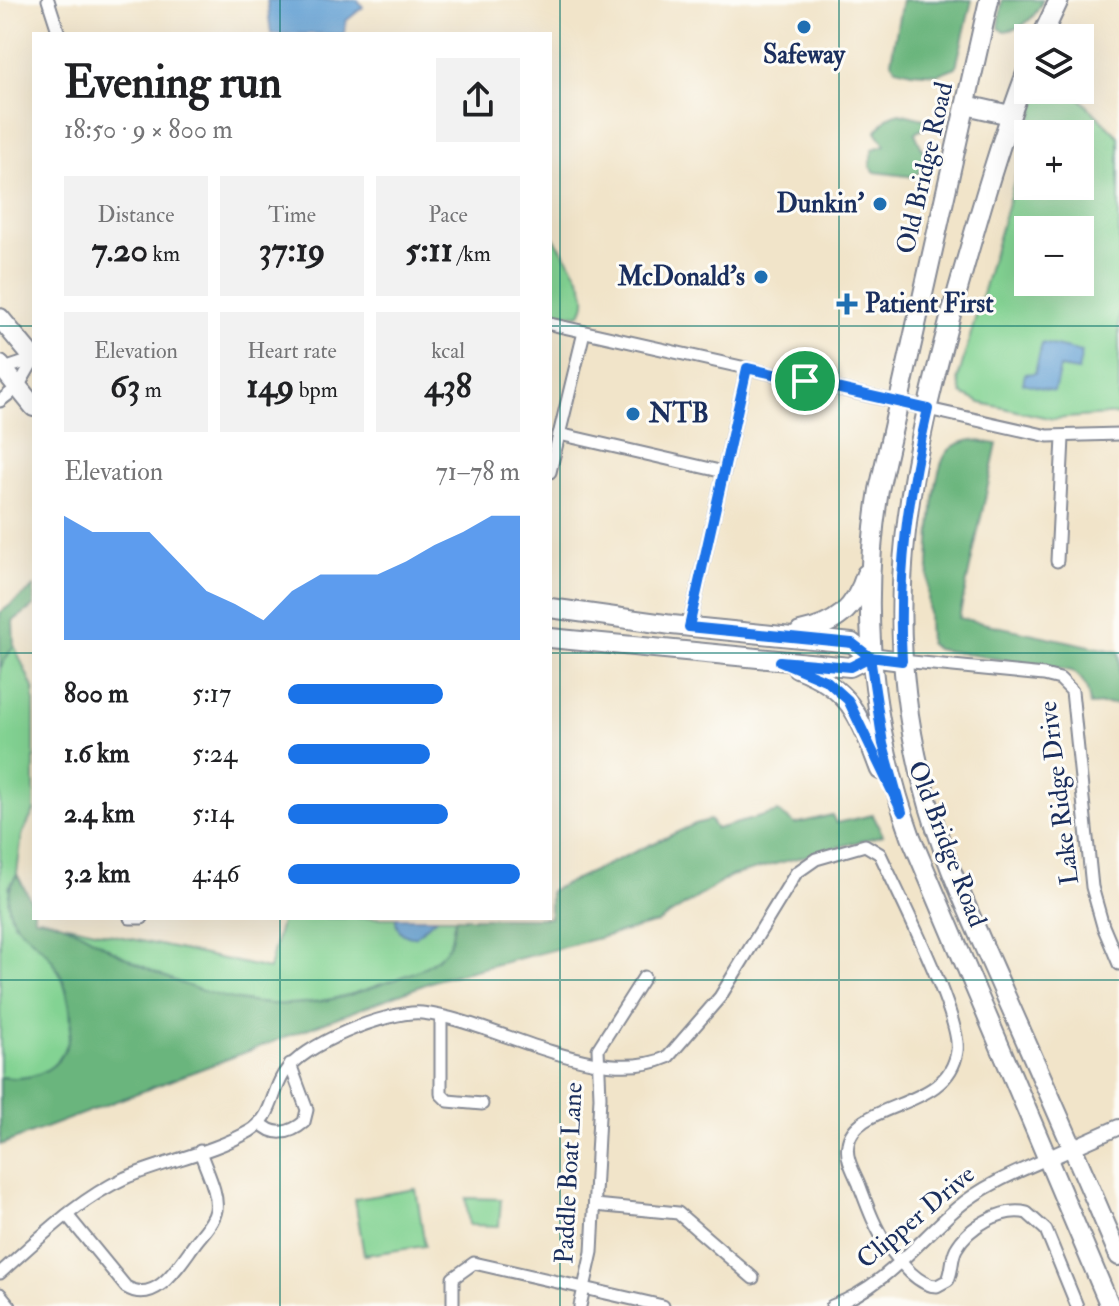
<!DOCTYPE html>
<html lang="en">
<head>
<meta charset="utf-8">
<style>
  :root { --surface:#fff; --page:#f2f2f2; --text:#202124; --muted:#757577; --accent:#1a73e8 }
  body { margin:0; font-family:"IM FELL Double Pica",serif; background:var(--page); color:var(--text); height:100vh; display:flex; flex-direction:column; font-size:30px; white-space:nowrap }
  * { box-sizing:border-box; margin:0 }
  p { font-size:26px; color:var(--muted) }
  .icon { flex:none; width:44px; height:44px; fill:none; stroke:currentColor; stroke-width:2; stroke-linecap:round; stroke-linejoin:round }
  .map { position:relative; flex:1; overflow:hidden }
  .details { position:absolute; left:32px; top:32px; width:520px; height:888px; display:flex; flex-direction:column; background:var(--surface); border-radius:0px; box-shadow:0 8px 32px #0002 }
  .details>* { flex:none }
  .tools { position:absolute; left:1014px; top:24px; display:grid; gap:16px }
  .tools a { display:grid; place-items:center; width:80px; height:80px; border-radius:0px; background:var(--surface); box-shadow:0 8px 32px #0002; font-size:40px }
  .pin { position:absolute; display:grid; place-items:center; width:68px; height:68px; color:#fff; margin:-34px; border:4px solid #fff; border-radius:50%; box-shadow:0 2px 8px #0007 }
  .round { display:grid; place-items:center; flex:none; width:84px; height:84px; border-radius:0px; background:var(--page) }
  .overview { display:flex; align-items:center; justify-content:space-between; height:136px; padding:0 32px }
  h1 { font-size:44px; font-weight:700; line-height:60px }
  .figures { display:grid; grid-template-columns:repeat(3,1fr); gap:12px; height:136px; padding:8px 32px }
  .figures div { display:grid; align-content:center; border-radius:0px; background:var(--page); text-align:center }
  .figures b { font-size:34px; font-weight:700 }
  .figures small { font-size:22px; font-weight:400 }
  .figures p { font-size:22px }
  .chart { height:224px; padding:16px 32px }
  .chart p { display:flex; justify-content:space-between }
  .chart svg { width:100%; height:144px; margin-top:8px; fill:var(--accent); opacity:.7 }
  ul { padding:0 32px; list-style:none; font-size:26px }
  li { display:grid; grid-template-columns:128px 96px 1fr; align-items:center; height:60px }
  li i { height:20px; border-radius:10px; background:var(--accent) }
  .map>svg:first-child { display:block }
  .green { fill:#83d393; stroke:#4f8178; stroke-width:2; fill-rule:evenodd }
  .forest { fill:#6ab57d; stroke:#42726e; stroke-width:2 }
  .water { fill:#619fd3; stroke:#3e6798; stroke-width:2 }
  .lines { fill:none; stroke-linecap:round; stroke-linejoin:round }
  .minor-casing { stroke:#868a94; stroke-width:15 }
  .tertiary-casing { stroke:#868a94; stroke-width:18 }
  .primary-casing { stroke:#868a94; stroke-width:22 }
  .minor { stroke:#fff; stroke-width:11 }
  .tertiary { stroke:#fff; stroke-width:14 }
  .primary { stroke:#fff; stroke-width:18 }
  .route-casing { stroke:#fff; stroke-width:16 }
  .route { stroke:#1a73e8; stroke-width:10 }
  .grid { fill:none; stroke:#0f766e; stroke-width:2; stroke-opacity:0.55 }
  .poi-dot { fill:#1f6fb2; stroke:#fdfcf7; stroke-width:3 }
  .labels { text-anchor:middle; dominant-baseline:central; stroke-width:6; stroke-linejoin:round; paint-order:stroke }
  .poi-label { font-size:26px; font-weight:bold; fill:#1b2f5e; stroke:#fdfcf7; text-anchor:end }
  .street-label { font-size:26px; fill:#1b2f5e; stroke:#fdfcf7 }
</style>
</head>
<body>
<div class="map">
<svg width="1119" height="1306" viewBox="0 0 1119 1306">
  <rect width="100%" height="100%" fill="#fdfcf7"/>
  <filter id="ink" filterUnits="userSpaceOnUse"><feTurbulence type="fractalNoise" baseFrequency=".0125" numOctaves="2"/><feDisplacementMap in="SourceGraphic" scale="16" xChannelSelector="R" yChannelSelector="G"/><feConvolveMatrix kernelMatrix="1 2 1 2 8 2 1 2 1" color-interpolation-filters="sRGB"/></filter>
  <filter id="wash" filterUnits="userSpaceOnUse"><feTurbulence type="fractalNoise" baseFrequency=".006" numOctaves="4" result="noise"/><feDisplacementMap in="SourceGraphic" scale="32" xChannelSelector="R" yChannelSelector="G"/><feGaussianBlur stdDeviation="1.8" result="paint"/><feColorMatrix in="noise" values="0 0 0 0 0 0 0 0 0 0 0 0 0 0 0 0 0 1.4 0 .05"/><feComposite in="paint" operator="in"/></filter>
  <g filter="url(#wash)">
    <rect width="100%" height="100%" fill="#f1e4c9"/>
    <!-- green -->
    <g class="green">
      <path d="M1040,90H1071L1119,137V414L1053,419L981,403L962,394L958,379ZM1028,134H1080V186H1028ZM1028,230H1080V282H1028Z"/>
      <path d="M550,232C562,252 600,294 579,315L550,312Z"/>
      <path d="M14,645L34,690V811L22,835L17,874L9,887L14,923C29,934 44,946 54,963C85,1016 76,1088 0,1077V668Z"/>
      <path d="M282,918H456C452,927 453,940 448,947C431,971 400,977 374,987C250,1032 170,982 63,924L269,969Z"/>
      <path d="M416,1189L425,1246L364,1255L355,1199Z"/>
      <path d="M466,1198L501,1199L499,1226L469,1225Z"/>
    </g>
    <!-- forest -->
    <g class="forest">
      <path d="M902,0H972L956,67L938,74L911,72L896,68L891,61Z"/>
      <path d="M1002,0H1043C1035,17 1024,29 1004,31L999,28Z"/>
      <path d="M899,113L928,120L926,127L915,133L927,160L915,177L875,172L870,167L873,149L885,145L876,131L887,118Z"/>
      <path d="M972,440L997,444L959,618L1119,652V703L1090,705C1088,690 1085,679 1072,671L936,649L929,643C927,607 928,480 946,454C953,444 962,442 972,440Z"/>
      <path d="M34,587V606L13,621L14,645L0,668V613Z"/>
      <path d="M778,812L795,824L832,815L836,823L873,815L883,835L731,876L657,923L439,979L0,1145V1077C77,1088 87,1012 52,960C41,943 18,932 11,915C5,901 10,886 17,874L34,907V918C63,918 92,939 117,953C199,998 277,1022 368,989C396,978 430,972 448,947C453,940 452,927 456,918H550V891L695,824L710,820L716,829Z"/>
    </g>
    <!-- water -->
    <g class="water">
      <path d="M267,0H358L363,7L346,21L344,34H271Z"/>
      <path d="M1042,343L1082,352L1078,371L1060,368L1054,391L1023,383L1025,374L1035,373Z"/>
      <path d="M396,918H436L415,937C404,937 395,930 396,918Z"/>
    </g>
  </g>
  <g filter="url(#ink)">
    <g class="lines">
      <defs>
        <g id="minor">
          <path d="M48,0L59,34"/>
          <path d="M550,324L1048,436L1119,434"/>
          <path d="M1,370L34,359"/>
          <path d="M0,401L18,387L34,359"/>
          <path d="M559,434L724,472"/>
          <path d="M550,472L584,332"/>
          <path d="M1057,561L1063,438"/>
          <path d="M689,627L747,368"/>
          <path d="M902,661L1044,675L1060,679L1072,691L1092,887L1103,926L1119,964"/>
          <path d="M130,918H142"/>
          <path d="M441,1017V1094L448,1101L482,1104"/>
          <path d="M260,1122C273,1137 290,1134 304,1122L307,1110L290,1064"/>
          <path d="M595,1205L678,1213L753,1278"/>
          <path d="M67,1215L126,1287C157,1306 180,1263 196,1242C203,1233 214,1222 216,1210C219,1193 205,1168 200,1151"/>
          <path d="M0,1273C39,1239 77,1200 125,1178C165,1161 212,1153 250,1131C272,1118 271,1095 283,1075C300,1045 388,1010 422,1013C494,1020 596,1089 668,1057L720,997L796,873L816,859L865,845L880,854C897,891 962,1018 957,1051C949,1111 855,1100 848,1144C845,1158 854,1172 859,1184C867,1205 874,1226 887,1245C898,1259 917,1286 937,1286L948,1280C953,1270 951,1259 956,1249C968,1227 1002,1207 1027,1213L1046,1230L1077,1306"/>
          <path d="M0,1294L10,1306"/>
          <path d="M453,1306V1278L474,1263L663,1306"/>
          <path d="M580,1306L592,1252L600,1097L598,1049L644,977"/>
          <path d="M832,1306C886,1286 916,1243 957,1208C984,1185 1017,1172 1049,1158"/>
        </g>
        <path id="tertiary" d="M1049,1158L1119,1127"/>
        <g id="primary">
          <path d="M989,0L879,490C860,608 871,725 911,837L1110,1306"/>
          <path d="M1041,38L1059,0"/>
          <path d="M1028,68C1000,141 979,215 958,289C910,463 877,609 924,788C942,859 975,925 1004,992C1043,1080 1082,1168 1119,1256"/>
          <path d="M966,105L1010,115"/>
          <path d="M0,318L34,359"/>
          <path d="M0,365L34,407"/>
          <path d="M550,608L672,625L852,643L870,657L902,661"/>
          <path d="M800,632C835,625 855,610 866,574"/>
          <path d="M550,638L850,667L870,657"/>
          <path d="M797,668C852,689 860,718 880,770"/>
        </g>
      </defs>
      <!-- minor casing -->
      <use href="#minor" class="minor-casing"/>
      <!-- tertiary casing -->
      <use href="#tertiary" class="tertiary-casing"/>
      <!-- primary casing -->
      <use href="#primary" class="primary-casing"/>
      <!-- minor -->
      <use href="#minor" class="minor"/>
      <!-- tertiary -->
      <use href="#tertiary" class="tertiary"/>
      <!-- primary -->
      <use href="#primary" class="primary"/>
    </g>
  </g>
  <g class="lines" filter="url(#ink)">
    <defs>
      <path id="route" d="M805,381L747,368L689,627L852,643L870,657L850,667L780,661L827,681L848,700L902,812L883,744L870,657L902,661C897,574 908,494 928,409L805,381"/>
    </defs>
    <!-- route casing -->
    <use href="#route" class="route-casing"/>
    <!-- route -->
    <use href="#route" class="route"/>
  </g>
  <!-- grid -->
  <path class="grid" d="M280,0V34M560,0V1306M839,0V1306M0,326H34M550,326H1119M0,653H34M550,653H1119M280,918V1306M0,980H1119"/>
  <!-- markers -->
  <g class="poi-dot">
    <circle cx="804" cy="27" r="8"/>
    <circle cx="880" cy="204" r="8"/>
    <circle cx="761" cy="277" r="8"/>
    <path d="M843 292h8v8h8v8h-8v8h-8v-8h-8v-8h8z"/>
    <circle cx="633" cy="414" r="8"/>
  </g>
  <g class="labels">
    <!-- poi labels -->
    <g class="poi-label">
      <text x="804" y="55" text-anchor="middle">Safeway</text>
      <text x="864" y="204">Dunkin'</text>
      <text x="745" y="277">McDonald's</text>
      <text x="865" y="304" text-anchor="start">Patient First</text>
      <text x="649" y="414" text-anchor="start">NTB</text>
    </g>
    <!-- street labels -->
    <g class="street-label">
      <text transform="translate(925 168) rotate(-77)">Old Bridge Road</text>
      <text transform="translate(1059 793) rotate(-97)">Lake Ridge Drive</text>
      <text transform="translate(947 844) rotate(69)">Old Bridge Road</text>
      <text transform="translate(569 1173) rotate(-87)">Paddle Boat Lane</text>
      <text transform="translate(916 1217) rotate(-40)">Clipper Drive</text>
    </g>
  </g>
</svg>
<div class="tools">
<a><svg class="icon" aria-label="layers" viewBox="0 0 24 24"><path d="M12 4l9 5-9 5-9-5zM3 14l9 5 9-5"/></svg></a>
<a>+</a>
<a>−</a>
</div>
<div class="pin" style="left:805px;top:381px;background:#1e9e55"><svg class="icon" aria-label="arrive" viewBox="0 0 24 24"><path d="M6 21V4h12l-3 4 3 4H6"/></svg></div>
<section class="details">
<div class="overview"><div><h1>Evening run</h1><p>18:50 · 9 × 800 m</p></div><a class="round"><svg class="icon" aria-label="share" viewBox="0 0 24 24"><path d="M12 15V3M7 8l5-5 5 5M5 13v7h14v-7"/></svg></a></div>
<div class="figures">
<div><p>Distance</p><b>7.20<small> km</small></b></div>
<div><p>Time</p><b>37:19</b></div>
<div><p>Pace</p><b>5:11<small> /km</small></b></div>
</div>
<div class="figures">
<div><p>Elevation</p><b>63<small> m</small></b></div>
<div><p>Heart rate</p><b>149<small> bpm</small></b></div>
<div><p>kcal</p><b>438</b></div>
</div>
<div class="chart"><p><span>Elevation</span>71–78 m</p>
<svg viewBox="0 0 160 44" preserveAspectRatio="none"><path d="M0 44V6L10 11L20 11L30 11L40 20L50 29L60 33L70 38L80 29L90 24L100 24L110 24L120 20L130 15L140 11L150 6L160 6V44z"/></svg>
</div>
<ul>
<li><b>800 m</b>5:17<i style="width:67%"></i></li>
<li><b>1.6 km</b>5:24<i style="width:61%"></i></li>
<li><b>2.4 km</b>5:14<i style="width:69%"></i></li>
<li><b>3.2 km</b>4:46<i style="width:100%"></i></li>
</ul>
</section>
</div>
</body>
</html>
